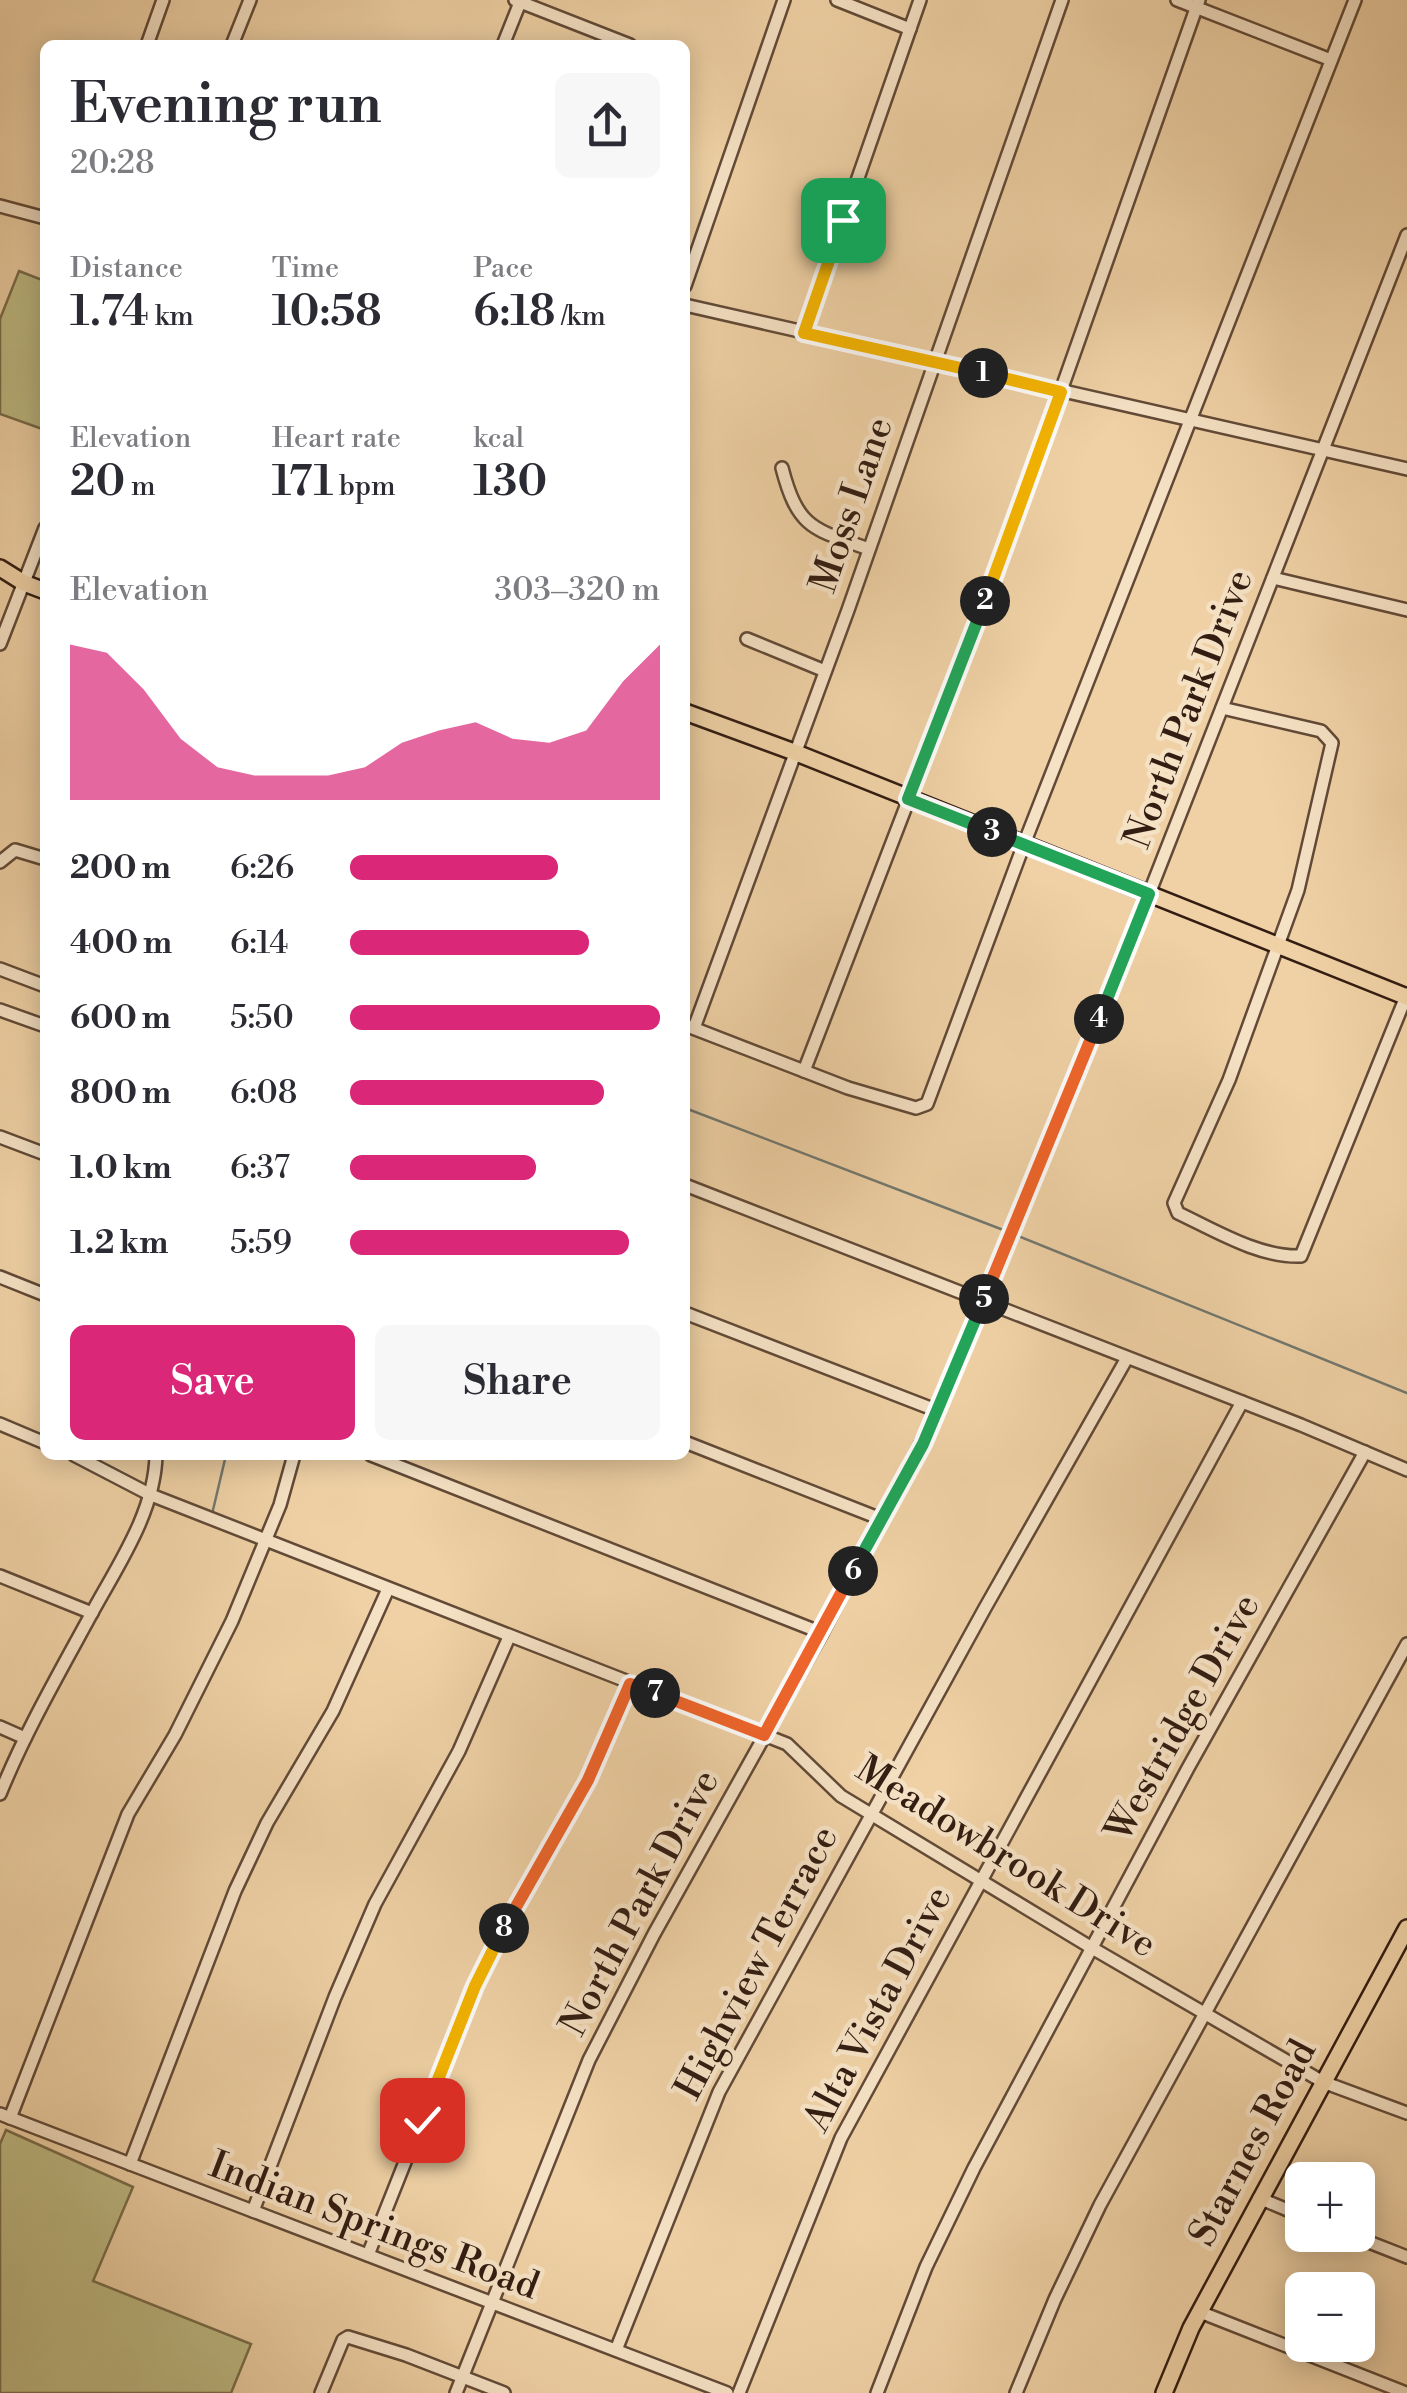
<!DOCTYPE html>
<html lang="en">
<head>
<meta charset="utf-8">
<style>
  :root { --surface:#fff; --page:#f7f7f7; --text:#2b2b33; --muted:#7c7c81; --accent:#db2777 }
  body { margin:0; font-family:"Libre Bodoni",serif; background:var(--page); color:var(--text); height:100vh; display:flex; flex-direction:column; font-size:38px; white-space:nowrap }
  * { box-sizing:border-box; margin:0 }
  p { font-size:32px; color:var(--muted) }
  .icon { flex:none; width:55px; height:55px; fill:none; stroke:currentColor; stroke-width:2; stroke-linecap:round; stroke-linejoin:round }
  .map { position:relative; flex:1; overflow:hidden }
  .drawer { position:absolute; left:40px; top:40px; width:650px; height:1420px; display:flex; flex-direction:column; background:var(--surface); border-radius:15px; box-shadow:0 5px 25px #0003 }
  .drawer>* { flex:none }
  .tools { position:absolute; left:1285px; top:2162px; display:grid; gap:20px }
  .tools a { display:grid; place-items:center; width:90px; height:90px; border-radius:15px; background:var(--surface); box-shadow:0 5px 25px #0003; font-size:50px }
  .pin { position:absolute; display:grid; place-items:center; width:85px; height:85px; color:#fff; margin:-42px; border-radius:20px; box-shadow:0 5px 15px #0006 }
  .km { position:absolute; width:50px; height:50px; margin:-25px; border-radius:50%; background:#222; color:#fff; font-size:28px; line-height:50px; text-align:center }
  .round { display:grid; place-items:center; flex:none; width:105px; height:105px; border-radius:15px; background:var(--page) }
  .headline { display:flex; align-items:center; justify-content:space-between; height:170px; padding:0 30px }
  h1 { font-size:55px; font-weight:600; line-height:75px }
  .metrics { display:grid; grid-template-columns:repeat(3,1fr); gap:15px; height:170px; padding:10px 30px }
  .metrics div { display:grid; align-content:center }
  .metrics b { font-size:42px; font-weight:600 }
  .metrics small { font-size:28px; font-weight:400 }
  .metrics p { font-size:28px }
  .chart { height:280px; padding:20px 30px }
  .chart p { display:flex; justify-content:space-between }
  .chart svg { width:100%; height:180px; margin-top:10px; fill:var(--accent); opacity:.7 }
  .button { display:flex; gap:20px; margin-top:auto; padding:20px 30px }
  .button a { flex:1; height:115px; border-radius:15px; background:var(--accent); color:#fff; font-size:40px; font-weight:600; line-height:115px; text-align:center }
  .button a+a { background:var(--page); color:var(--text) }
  ul { padding:0 30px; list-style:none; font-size:32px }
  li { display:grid; grid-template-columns:160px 120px 1fr; align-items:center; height:75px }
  li i { height:25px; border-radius:12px; background:var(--accent) }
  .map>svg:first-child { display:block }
  .green { fill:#beba83; stroke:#786c4a; stroke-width:2.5 }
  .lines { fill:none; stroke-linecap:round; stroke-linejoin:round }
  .stream { stroke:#727870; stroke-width:2.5 }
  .minor-casing { stroke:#624a37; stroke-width:16 }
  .major-casing { stroke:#331d12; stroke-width:20 }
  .minor { stroke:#f5e1c4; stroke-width:11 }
  .major { stroke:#efd1a5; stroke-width:15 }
  .split-1-casing { stroke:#fff; stroke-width:20 }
  .split-2-casing { stroke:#fff; stroke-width:20 }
  .split-3-casing { stroke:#fff; stroke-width:20 }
  .split-4-casing { stroke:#fff; stroke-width:20 }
  .split-5-casing { stroke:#fff; stroke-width:20 }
  .split-6-casing { stroke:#fff; stroke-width:20 }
  .split-7-casing { stroke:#fff; stroke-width:20 }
  .split-8-casing { stroke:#fff; stroke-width:20 }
  .split-9-casing { stroke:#fff; stroke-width:20 }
  .split-1 { stroke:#f5b400; stroke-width:12 }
  .split-2 { stroke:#f5b400; stroke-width:12 }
  .split-3 { stroke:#22a559; stroke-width:12 }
  .split-4 { stroke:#22a559; stroke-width:12 }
  .split-5 { stroke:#f0652b; stroke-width:12 }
  .split-6 { stroke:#22a559; stroke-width:12 }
  .split-7 { stroke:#f0652b; stroke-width:12 }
  .split-8 { stroke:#f0652b; stroke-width:12 }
  .split-9 { stroke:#f5b400; stroke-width:12 }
  .labels { text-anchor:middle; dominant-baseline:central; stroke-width:9; stroke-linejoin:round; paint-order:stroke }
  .street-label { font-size:38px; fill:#331d12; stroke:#f5e1c4 }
</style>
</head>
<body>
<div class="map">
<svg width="1407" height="2393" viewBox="0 0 1407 2393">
  <rect width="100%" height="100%" fill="#efd1a5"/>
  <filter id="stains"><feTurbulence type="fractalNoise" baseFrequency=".002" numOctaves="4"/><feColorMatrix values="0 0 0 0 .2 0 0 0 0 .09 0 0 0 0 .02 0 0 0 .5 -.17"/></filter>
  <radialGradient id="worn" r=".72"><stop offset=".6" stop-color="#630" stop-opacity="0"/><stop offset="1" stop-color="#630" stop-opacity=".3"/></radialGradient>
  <!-- green -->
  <g class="green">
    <path d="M19,271L45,281V430L0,414V319Z"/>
    <path d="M6,2130L133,2187L93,2281L251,2344L231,2393H0V2144Z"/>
  </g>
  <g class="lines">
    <!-- stream -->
    <g class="stream">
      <path d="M685,1108L1006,1231"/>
      <path d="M1013,1234L1407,1393"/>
      <path d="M213,1510L226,1455"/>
    </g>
    <defs>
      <g id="minor">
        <path d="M515,0L630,45"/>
        <path d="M837,0L910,29"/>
        <path d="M1177,0L1331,60"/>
        <path d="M147,45L163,0"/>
        <path d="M232,45L250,0"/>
        <path d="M503,45L521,0"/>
        <path d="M0,206L45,218"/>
        <path d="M685,286L784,0"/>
        <path d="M685,305L1407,469"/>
        <path d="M804,333L920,0"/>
        <path d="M782,468C798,529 813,529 869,549"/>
        <path d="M1273,578L1407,610"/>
        <path d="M747,639L825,671"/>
        <path d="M0,644L45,528"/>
        <path d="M1222,708L1321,731L1332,743L1298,890L1229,1080L1174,1203L1178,1213C1214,1230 1260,1258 1301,1256L1407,994"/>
        <path d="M0,862L15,850L45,859"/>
        <path d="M0,969L45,986"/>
        <path d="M0,1010L45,1026"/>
        <path d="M685,1025L848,1088L916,1108L927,1104L1024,844L1355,0"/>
        <path d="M694,1028L848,610L1062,0"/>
        <path d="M804,1071L1004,552L1199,0"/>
        <path d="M0,1137L45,1154"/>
        <path d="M685,1185L1301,1425L1407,1470"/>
        <path d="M0,1277L45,1295"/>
        <path d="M685,1313L938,1411"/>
        <path d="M0,1424L45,1443"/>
        <path d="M685,1442L881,1519"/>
        <path d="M74,1455L151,1495L787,1744L841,1796L1092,1948L1323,2082L1407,2113"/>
        <path d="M371,1455L822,1633"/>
        <path d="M0,1576L92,1613"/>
        <path d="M0,1727L25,1738"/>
        <path d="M0,1794C26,1730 61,1670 94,1609C120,1562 155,1510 156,1455"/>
        <path d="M0,2114L727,2393"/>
        <path d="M10,2118L128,1814L175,1735L232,1621L280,1505L294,1455"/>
        <path d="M130,2164L235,1891L267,1823L333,1711L388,1589"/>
        <path d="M1259,2198L1302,2216"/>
        <path d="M253,2211L335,1997L375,1904L459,1751L509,1637"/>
        <path d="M1351,2235L1407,2257"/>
        <path d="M368,2255L475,1986L587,1780L630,1684"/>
        <path d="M1200,2312L1406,2393"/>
        <path d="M616,2350L719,2092L985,1608L1127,1358"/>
        <path d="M321,2393L343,2340L348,2337L406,2355L504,2393"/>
        <path d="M456,2393L589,2060L654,1934L822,1633L938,1411L1149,894L1407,235"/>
        <path d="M739,2393L841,2138L1242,1402"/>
        <path d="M877,2393L926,2267L974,2168L1188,1768L1365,1452"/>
        <path d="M1016,2393L1055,2299L1100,2205L1407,1644"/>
      </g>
      <g id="major">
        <path d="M0,568L24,583L45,591"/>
        <path d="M685,712L794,752L1407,997"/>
        <path d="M1164,2393L1191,2328L1407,1928"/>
      </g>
    </defs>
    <!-- minor casing -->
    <use href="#minor" class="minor-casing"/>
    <!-- major casing -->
    <use href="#major" class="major-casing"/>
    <!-- minor -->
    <use href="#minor" class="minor"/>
    <!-- major -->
    <use href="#major" class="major"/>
  </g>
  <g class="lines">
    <defs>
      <path id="split-1" d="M843,220L804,333L983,373"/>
      <path id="split-2" d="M983,373L1061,392L985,601"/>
      <path id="split-3" d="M985,601L908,799L992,832"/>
      <path id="split-4" d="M992,832L1149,894L1099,1019"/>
      <path id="split-5" d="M984,1299L1099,1019"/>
      <path id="split-6" d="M853,1571L923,1444L984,1299"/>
      <path id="split-7" d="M655,1693L764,1735L853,1571"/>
      <path id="split-8" d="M504,1928L588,1780L630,1684L655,1693"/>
      <path id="split-9" d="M422,2120L475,1986L504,1928"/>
    </defs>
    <!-- split-1 casing -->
    <use href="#split-1" class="split-1-casing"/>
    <!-- split-2 casing -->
    <use href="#split-2" class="split-2-casing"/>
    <!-- split-3 casing -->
    <use href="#split-3" class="split-3-casing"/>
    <!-- split-4 casing -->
    <use href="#split-4" class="split-4-casing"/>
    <!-- split-5 casing -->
    <use href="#split-5" class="split-5-casing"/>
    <!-- split-6 casing -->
    <use href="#split-6" class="split-6-casing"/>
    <!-- split-7 casing -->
    <use href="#split-7" class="split-7-casing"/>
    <!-- split-8 casing -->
    <use href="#split-8" class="split-8-casing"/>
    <!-- split-9 casing -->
    <use href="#split-9" class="split-9-casing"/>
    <!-- split-1 -->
    <use href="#split-1" class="split-1"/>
    <!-- split-2 -->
    <use href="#split-2" class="split-2"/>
    <!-- split-3 -->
    <use href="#split-3" class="split-3"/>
    <!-- split-4 -->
    <use href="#split-4" class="split-4"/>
    <!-- split-5 -->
    <use href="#split-5" class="split-5"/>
    <!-- split-6 -->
    <use href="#split-6" class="split-6"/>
    <!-- split-7 -->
    <use href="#split-7" class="split-7"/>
    <!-- split-8 -->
    <use href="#split-8" class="split-8"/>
    <!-- split-9 -->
    <use href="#split-9" class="split-9"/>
  </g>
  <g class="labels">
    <!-- street labels -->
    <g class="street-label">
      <text transform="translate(852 505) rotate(-71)">Moss Lane</text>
      <text transform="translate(1189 709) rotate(-69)">North Park Drive</text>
      <text transform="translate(1183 1718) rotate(-61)">Westridge Drive</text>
      <text transform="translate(1006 1857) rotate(32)">Meadowbrook Drive</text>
      <text transform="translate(640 1903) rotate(-62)">North Park Drive</text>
      <text transform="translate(757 1963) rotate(-62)">Highview Terrace</text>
      <text transform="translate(878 2009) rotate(-62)">Alta Vista Drive</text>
      <text transform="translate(1253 2143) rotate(-62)">Starnes Road</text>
      <text transform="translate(374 2226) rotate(21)">Indian Springs Road</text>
    </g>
  </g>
  <rect width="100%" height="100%" filter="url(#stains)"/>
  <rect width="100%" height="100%" fill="url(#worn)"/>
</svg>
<div class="tools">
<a>+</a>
<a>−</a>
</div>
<div class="pin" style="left:843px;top:220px;background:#1e9e55"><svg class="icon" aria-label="arrive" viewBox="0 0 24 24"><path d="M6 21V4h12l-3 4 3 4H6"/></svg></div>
<div class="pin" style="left:422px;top:2120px;background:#d93025"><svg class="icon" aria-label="check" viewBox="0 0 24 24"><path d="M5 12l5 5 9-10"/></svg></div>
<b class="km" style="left:983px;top:373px">1</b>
<b class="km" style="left:985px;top:601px">2</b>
<b class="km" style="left:992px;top:832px">3</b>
<b class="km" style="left:1099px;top:1019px">4</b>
<b class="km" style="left:984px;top:1299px">5</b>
<b class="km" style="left:853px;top:1571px">6</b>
<b class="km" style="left:655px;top:1693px">7</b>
<b class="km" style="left:504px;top:1928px">8</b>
<section class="drawer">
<div class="headline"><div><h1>Evening run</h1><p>20:28</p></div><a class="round"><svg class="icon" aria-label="share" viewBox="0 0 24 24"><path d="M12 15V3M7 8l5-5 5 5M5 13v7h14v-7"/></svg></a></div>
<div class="metrics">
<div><p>Distance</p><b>1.74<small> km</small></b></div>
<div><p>Time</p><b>10:58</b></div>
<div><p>Pace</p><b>6:18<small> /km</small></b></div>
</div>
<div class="metrics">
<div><p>Elevation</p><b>20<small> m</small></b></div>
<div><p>Heart rate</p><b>171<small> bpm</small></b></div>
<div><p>kcal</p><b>130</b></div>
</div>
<div class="chart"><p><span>Elevation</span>303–320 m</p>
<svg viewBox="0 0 160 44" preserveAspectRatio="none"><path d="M0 44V6L10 8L20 17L30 29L40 36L50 38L60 38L70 38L80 36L90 30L100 27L110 25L120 29L130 30L140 27L150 15L160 6V44z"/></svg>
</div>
<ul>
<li><b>200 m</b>6:26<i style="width:67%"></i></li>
<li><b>400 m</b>6:14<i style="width:77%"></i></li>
<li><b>600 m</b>5:50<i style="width:100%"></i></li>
<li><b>800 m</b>6:08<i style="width:82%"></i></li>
<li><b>1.0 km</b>6:37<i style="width:60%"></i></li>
<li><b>1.2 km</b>5:59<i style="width:90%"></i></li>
</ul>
<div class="button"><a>Save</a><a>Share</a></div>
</section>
</div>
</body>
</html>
